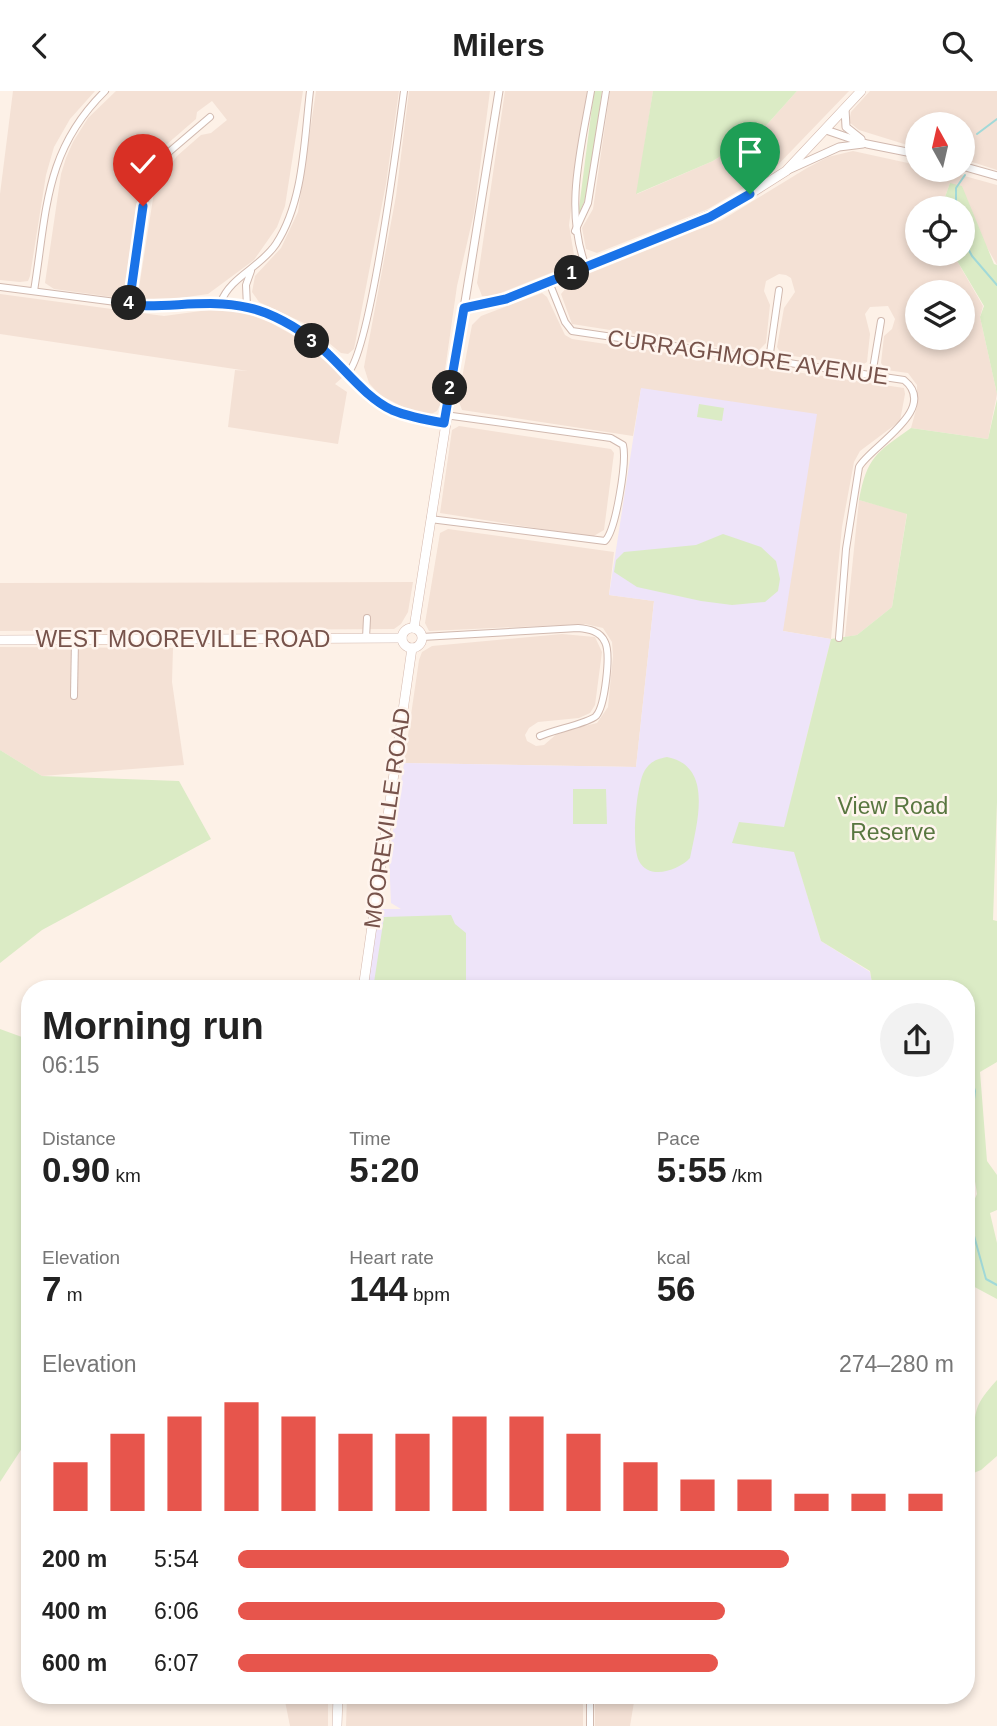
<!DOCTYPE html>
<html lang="en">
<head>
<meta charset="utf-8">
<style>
  :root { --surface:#fff; --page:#f2f2f2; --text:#222; --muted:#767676; --accent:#e7554c }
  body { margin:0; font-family:Arial,sans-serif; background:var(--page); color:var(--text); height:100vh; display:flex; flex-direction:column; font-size:26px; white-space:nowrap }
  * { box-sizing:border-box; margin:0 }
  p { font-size:23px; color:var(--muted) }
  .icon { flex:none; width:38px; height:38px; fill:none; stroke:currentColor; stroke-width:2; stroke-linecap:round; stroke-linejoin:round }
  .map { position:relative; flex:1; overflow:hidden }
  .panel { position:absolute; left:21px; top:889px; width:954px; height:724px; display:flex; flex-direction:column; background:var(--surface); border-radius:28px; box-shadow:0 4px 10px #0003 }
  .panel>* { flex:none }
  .needle { width:46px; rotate:352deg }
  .tools { position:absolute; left:905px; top:21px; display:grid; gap:14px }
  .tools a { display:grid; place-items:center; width:70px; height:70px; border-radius:50%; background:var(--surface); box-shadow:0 4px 10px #0003; font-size:35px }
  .pin { position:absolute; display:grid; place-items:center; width:60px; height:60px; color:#fff; margin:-72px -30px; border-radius:50% 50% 50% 0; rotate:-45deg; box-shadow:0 0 7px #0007 }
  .pin .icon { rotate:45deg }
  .km { position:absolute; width:35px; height:35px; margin:-18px; border-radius:50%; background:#222; color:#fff; font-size:19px; line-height:35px; text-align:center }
  .round { display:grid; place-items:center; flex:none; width:74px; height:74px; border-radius:37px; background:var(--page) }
  .overview { display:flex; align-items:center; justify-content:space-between; height:119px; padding:0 21px }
  h1 { font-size:38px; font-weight:700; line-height:52px }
  .stats { display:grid; grid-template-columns:repeat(3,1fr); gap:10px; height:119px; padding:7px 21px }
  .stats div { display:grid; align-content:center }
  .stats b { font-size:35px; font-weight:700 }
  .stats small { font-size:19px; font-weight:400 }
  .stats p { font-size:19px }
  .chart { height:196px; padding:14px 21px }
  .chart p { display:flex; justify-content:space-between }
  .chart svg { width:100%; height:126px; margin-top:7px; stroke:var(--accent); stroke-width:6 }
  ul { padding:0 21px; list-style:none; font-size:23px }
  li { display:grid; grid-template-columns:112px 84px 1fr; align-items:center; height:52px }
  li i { height:18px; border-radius:9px; background:var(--accent) }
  header { display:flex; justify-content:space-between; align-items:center; height:91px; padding:0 21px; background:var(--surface); font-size:32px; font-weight:700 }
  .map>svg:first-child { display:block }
  .residential { fill:#f4e1d5; fill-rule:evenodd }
  .education { fill:#eee4f9 }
  .green { fill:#dbebc5 }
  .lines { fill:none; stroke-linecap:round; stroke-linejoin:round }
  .stream { stroke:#a1d9d8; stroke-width:2 }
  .minor-casing { stroke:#d1b9af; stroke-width:8 }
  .tertiary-casing { stroke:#d1b9af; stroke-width:9 }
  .secondary-casing { stroke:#d4b8ad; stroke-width:10 }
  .minor { stroke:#fff; stroke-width:6 }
  .tertiary { stroke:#fff; stroke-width:7 }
  .secondary { stroke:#fff; stroke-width:9 }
  .route-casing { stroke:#fff; stroke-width:14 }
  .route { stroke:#1a73e8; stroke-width:9 }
  .labels { text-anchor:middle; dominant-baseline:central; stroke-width:5; stroke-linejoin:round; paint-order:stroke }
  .street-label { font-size:23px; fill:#77534b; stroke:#fff5ee }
  .park-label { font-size:23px; fill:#597740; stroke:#fff5ee }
</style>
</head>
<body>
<header><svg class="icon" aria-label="back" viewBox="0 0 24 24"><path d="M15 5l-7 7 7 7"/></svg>Milers<svg class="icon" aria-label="search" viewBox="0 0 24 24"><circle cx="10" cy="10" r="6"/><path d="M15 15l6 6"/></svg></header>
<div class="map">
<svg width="997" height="1635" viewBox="0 0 997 1635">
  <rect width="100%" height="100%" fill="#fdf1e7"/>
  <!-- residential -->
  <g class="residential">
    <path d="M13,0H95L70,28L54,56L46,84L30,185L28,190L20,191L0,189V103Z"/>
    <path d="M116,0H303L285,115L277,136L254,169L208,203L158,210L143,209L138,203L155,95L177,65L201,44L211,42L227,29L212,10L197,21L196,28L166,54L147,80L137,111L124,203L119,207L54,198L45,192L61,83L66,67L73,51L88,27Z"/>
    <path d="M316,0H399L386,93L354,258L348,263L341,262L306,233L259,211L252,201L255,185L281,157L298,121Z"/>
    <path d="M409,0H490L474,122L457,195L440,314L437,320L429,324L407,318L380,304L369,292L364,276L396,105Z"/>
    <path d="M505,0H587L569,134L574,164L568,175L493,205H482L477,192Z"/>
    <path d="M610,0H653L637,103L713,70L763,38L797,0H849L771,81L708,118L597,162L586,158L582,137L593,118Z"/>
    <path d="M870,0H997V79L963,68L962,33H917V57L859,39L849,31L851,21Z"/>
    <path d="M853,60L917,74V79H943L997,94V174L950,92L941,117H917V163H953L983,215L980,226L997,303L988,348L911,337L917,315V294L908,282L886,279L881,272L884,245L892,238L895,228L888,215L870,216L865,223L870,243L867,271L860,275L786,264L780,261L777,256L784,217L795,201L791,187L786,184L779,183L766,190L764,200L770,214L766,252L756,262L572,233L561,203L573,189L722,129L807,77L828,66ZM917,201H962V247H917Z"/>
    <path d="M542,202L547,206L565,244L572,248L904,297L905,303L900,330L860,360L854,371L842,436L831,548L783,540L641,298L633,345L462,319L458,308L472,234L481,225Z"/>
    <path d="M0,203L164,225L216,218L246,222L271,232L300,248L343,286L335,293L347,301L338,353L228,336L235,279L248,280L0,243Z"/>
    <path d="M459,335L611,358L614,362L604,439L592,446L440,422L452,339Z"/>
    <path d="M859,409L907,422L892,516L857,544L845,546Z"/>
    <path d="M448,438L614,461L609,504L654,510L636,676L404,672L419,569L422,561L432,555L562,543L595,546L602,561L595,614L590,622L579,627L538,631L529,637L525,644L527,650L536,655L544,654L559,641L597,632L608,616L613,565L612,551L603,537L585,533L429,540L425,532L440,442Z"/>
    <path d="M413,491L408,521L401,533L394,538L0,540V492Z"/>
    <path d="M0,556L173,557L172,591L184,674L42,685L0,659Z"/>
    <path d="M284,1605H328V1635H290Z"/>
    <path d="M347,1605H583V1635H346Z"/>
    <path d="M595,1605H635L630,1635H595Z"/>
  </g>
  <!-- education -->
  <path class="education" d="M641,297L817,323L783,540L831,548L792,704L793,756L821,850L870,881L873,898H363L375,818H401L391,812L389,765L404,672L636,676L654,510L609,504Z"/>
  <!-- green -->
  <g class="green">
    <path d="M594,0H602C596,40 597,88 578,125Z"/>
    <path d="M653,0H797L763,38L713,70L636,103Z"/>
    <path d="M950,92L962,95L994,173L997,174V303L980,226L984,215L953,163H962V117H941Z"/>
    <path d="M997,308V711L993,829L997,830V971L980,981L987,1070L997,1084V1119L990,1122L997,1152V1208L969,1193L973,1165L971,1116L977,1103L972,1071L966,1073V898H873L870,880L821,850L794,761L732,752L739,731L784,736L831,548L857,544L892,516L907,423L859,409C867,366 876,362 911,337L988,348Z"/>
    <path d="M699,313L724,317L722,330L697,326Z"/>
    <path d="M723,443L761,456L776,470L780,488L778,500L765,511L732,514L701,510L637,496L614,481L616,469L624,461L696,454Z"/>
    <path d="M0,659L42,685L179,690L211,748L42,839L0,872Z"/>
    <path d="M667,666C714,675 697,732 690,767C679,779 649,790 639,770C631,755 636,693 645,679C651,670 657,668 667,666Z"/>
    <path d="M573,698H606L607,733H573Z"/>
    <path d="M451,824L455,833L466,842V890H445L436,898H373L384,826Z"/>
    <path d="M0,938L30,949V1345L0,1391Z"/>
    <path d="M997,1289V1365L981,1379L966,1385V1347L975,1339C973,1316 982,1306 997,1289Z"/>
  </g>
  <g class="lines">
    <!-- stream -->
    <g class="stream">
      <path d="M977,43L997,28"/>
      <path d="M956,117V97L965,84"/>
      <path d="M962,146L972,165L997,194"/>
      <path d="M966,971L975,1000L966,1080"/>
      <path d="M966,1116L986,1188L997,1194"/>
    </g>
    <defs>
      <g id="minor">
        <path d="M575,140L588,112L606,0"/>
        <path d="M586,176C564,119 581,58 591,0"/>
        <path d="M549,191L565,231L572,240L904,289C940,318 871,355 859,376L846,458L839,547"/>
        <path d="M0,196L162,217L221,211L247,216L292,235L326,260L367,302L390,318L444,332"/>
        <path d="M34,200C47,120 44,60 105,0"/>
        <path d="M221,211C230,186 261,176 276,153C304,110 304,50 310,0"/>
        <path d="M129,214L147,97L169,61L210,26"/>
        <path d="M247,216L246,194L251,180"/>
        <path d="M769,269L779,199"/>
        <path d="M348,282C371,257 398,45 404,0"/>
        <path d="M872,284L881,230"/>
        <path d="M430,428L605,450C616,439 627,370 623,354L611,347L445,324"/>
        <path d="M422,546L578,537C589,538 600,540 605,551C611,563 605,615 596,625C589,632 553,639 540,645"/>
        <path d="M366,547L367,527"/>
        <path d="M74,605L75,548"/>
        <path d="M590,1605V1635"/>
      </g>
      <g id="tertiary">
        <path d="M845,18L846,36L861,48"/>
        <path d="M826,39L867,53L917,63"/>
        <path d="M962,75L997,85"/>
        <path d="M786,80L839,56L863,53"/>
        <path d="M464,217L499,0"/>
      </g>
      <g id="secondary">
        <path d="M414,537L464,217L506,208L731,115L786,80L861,0"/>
        <circle cx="412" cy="547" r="10"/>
        <path d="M0,549L402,547"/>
        <path d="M363,898L412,557"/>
        <path d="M337,1635L338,1605"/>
      </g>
    </defs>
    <!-- minor casing -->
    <use href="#minor" class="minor-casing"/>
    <!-- tertiary casing -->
    <use href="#tertiary" class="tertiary-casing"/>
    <!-- secondary casing -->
    <use href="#secondary" class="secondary-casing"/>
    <!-- minor -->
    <use href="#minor" class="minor"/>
    <!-- tertiary -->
    <use href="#tertiary" class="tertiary"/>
    <!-- secondary -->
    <use href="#secondary" class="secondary"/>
  </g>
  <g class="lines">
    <defs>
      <path id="route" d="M143,115L129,214C175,218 221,204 266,222C288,231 311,246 328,263C348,282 367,307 392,319C409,326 426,329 444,332L464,217L506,208L710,126L750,103"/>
    </defs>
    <!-- route casing -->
    <use href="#route" class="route-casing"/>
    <!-- route -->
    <use href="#route" class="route"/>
  </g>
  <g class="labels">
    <!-- street labels -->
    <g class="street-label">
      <text transform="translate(748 266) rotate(8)">CURRAGHMORE AVENUE</text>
      <text x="183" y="548">WEST MOOREVILLE ROAD</text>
      <text transform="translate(387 727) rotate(-82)">MOOREVILLE ROAD</text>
    </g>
    <!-- park labels -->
    <g class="park-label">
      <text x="893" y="715">View Road<tspan x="893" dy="26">Reserve</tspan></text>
    </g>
  </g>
</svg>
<div class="tools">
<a><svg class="needle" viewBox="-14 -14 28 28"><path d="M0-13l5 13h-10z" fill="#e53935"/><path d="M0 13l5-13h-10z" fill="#767676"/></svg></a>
<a><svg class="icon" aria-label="locate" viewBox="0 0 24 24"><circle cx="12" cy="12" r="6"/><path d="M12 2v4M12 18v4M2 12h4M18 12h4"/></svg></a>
<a><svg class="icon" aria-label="layers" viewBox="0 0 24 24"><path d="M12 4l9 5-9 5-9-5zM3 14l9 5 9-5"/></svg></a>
</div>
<div class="pin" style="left:750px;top:103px;background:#1e9e55"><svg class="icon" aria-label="arrive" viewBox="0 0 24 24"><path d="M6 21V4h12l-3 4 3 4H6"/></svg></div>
<div class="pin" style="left:143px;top:115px;background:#d93025"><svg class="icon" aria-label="check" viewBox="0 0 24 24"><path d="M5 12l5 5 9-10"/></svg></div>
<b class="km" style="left:572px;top:182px">1</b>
<b class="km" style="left:450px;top:297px">2</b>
<b class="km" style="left:312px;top:250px">3</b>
<b class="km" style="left:129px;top:212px">4</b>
<section class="panel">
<div class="overview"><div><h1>Morning run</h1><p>06:15</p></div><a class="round"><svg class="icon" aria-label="share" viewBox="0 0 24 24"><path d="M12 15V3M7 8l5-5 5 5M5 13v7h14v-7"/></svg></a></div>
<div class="stats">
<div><p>Distance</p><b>0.90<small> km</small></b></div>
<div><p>Time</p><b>5:20</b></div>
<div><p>Pace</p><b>5:55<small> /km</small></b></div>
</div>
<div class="stats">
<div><p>Elevation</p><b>7<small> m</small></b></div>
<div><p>Heart rate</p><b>144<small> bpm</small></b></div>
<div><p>kcal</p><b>56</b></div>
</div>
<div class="chart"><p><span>Elevation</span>274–280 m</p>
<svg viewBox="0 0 160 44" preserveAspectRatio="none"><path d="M5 44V27M15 44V17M25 44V11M35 44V6M45 44V11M55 44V17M65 44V17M75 44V11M85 44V11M95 44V17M105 44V27M115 44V33M125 44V33M135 44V38M145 44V38M155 44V38"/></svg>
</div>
<ul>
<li><b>200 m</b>5:54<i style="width:77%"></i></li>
<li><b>400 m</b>6:06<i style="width:68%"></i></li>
<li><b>600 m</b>6:07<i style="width:67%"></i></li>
</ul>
</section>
</div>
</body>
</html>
